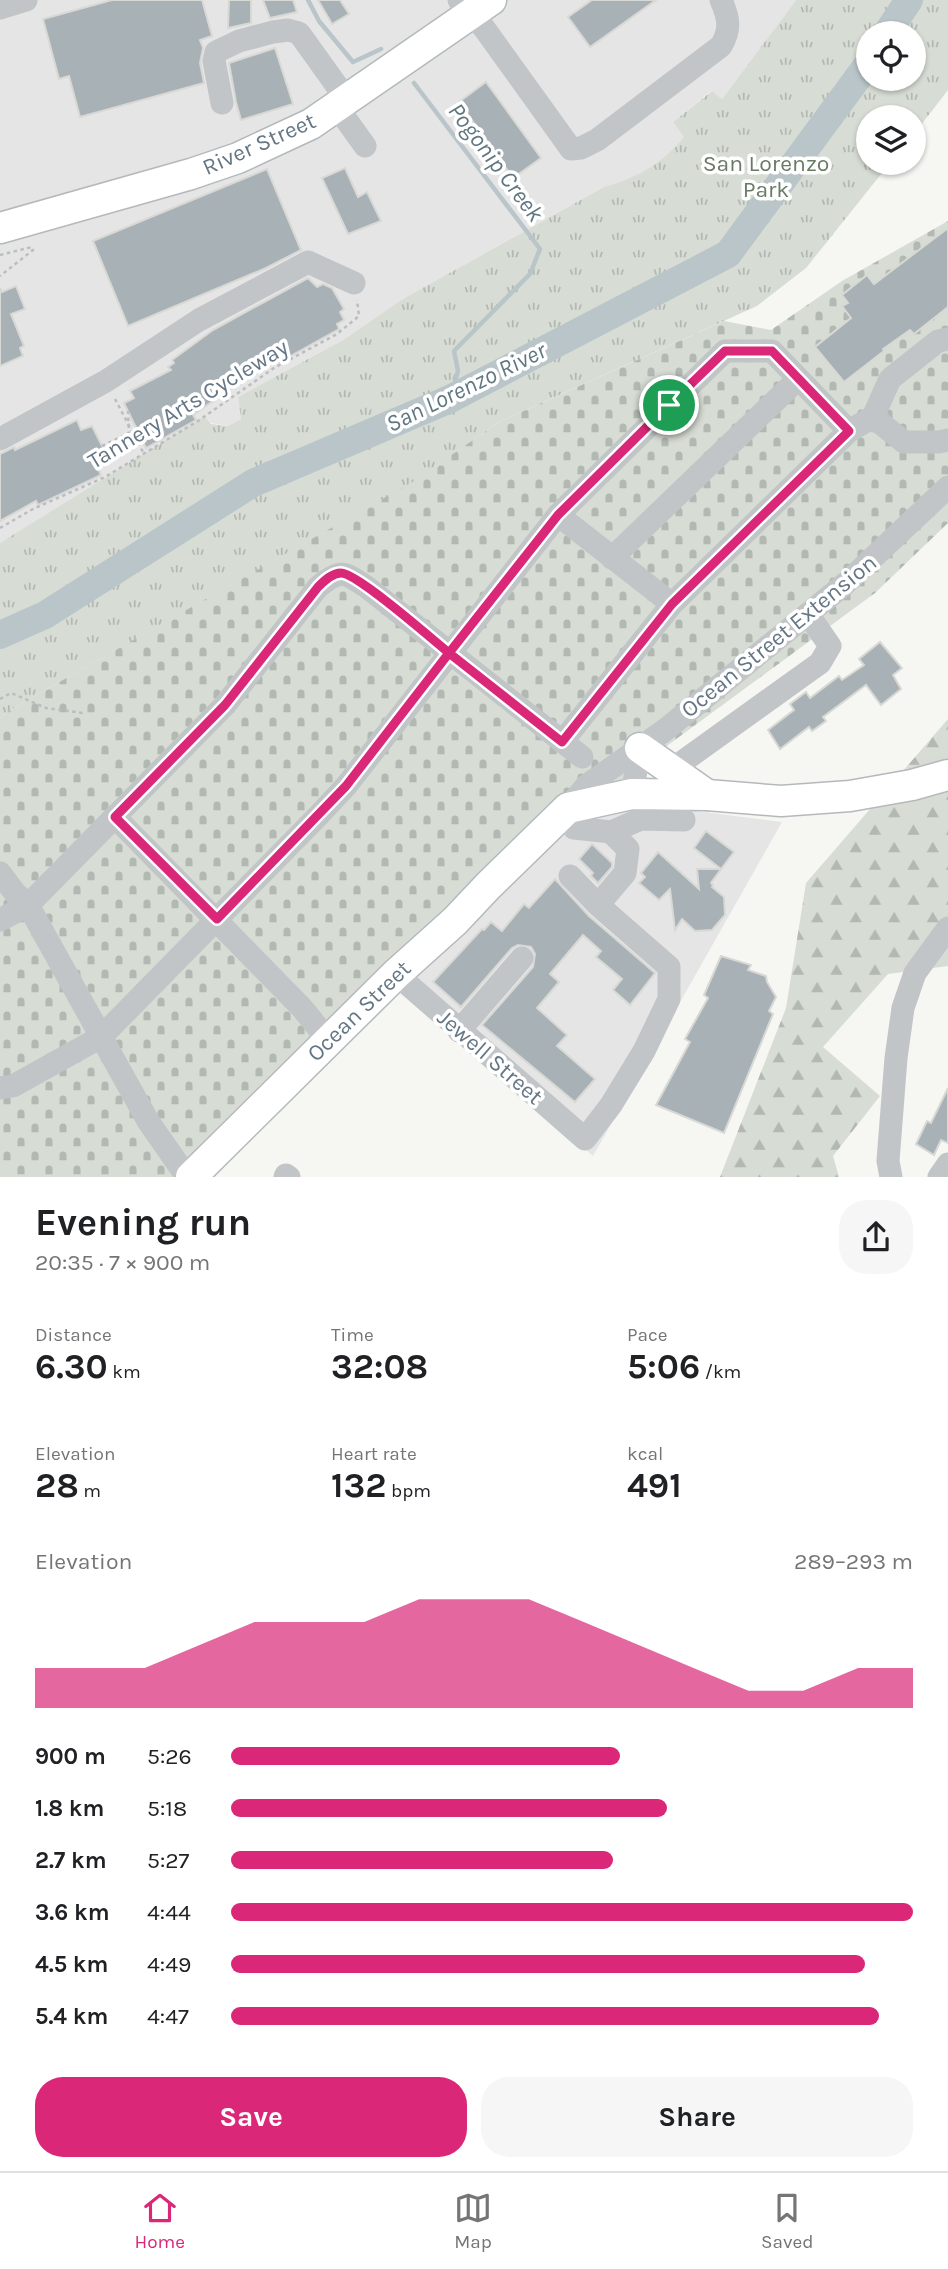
<!DOCTYPE html>
<html lang="en">
<head>
<meta charset="utf-8">
<style>
  :root { --surface:#fff; --page:#f6f6f6; --text:#202124; --muted:#757577; --line:#e0e0e0; --accent:#db2777 }
  body { margin:0; font-family:Karla,sans-serif; background:var(--page); color:var(--text); height:100vh; display:flex; flex-direction:column; font-size:26px; white-space:nowrap }
  * { box-sizing:border-box; margin:0 }
  p { font-size:23px; color:var(--muted) }
  .icon { flex:none; width:38px; height:38px; fill:none; stroke:currentColor; stroke-width:2; stroke-linecap:round; stroke-linejoin:round }
  .map { position:relative; height:1177px; overflow:hidden }
  .drawer { display:flex; flex-direction:column; background:var(--surface); flex:1 }
  .drawer>* { flex:none }
  .buttons { position:absolute; left:856px; top:21px; display:grid; gap:14px }
  .buttons a { display:grid; place-items:center; width:70px; height:70px; border-radius:50%; background:var(--surface); box-shadow:0 2px 5px #0004; font-size:35px }
  .pin { position:absolute; display:grid; place-items:center; width:60px; height:60px; color:#fff; margin:-30px; border:4px solid #fff; border-radius:50%; box-shadow:0 2px 7px #0007 }
  .round { display:grid; place-items:center; flex:none; width:74px; height:74px; border-radius:28px; background:var(--page) }
  .summary { display:flex; align-items:center; justify-content:space-between; height:119px; padding:0 35px }
  h1 { font-size:38px; font-weight:700; line-height:52px }
  .metrics { display:grid; grid-template-columns:repeat(3,1fr); gap:10px; height:119px; padding:7px 35px }
  .metrics div { display:grid; align-content:center }
  .metrics b { font-size:35px; font-weight:700 }
  .metrics small { font-size:19px; font-weight:400 }
  .metrics p { font-size:19px }
  .chart { height:196px; padding:14px 35px }
  .chart p { display:flex; justify-content:space-between }
  .chart svg { width:100%; height:126px; margin-top:7px; fill:var(--accent); opacity:.7 }
  .action { display:flex; gap:14px; margin-top:auto; padding:14px 35px }
  .action a { flex:1; height:80px; border-radius:28px; background:var(--accent); color:#fff; font-size:28px; font-weight:700; line-height:80px; text-align:center }
  .action a+a { background:var(--page); color:var(--text) }
  ul { padding:0 35px; list-style:none; font-size:23px }
  li { display:grid; grid-template-columns:112px 84px 1fr; align-items:center; height:52px }
  li i { height:18px; border-radius:9px; background:var(--accent) }
  .tabs { display:flex; justify-content:space-around; align-items:center; height:98px; border-top:2px solid var(--line); background:var(--surface); font-size:19px; color:var(--muted) }
  .tabs a { display:grid; justify-items:center; gap:4px }
  .tabs .active { color:var(--accent) }
  .map>svg:first-child { display:block }
  .built { fill:#e4e5e4 }
  .grass { fill:url(#grass-tufts); fill-rule:evenodd }
  .forest { fill:url(#forest-firs) }
  .cemetery { fill:url(#cemetery-stones) }
  .lines { fill:none; stroke-linecap:round; stroke-linejoin:round }
  .stream { stroke:#b9c5c9; stroke-width:4.5 }
  .river { stroke:#b9c5c9; stroke-width:28 }
  .building { fill:#a8b1b6; stroke:#d8d8d5; stroke-width:2 }
  .major-casing { stroke:#b4b9bc; stroke-width:33 }
  .path { stroke:#bbbdc0; stroke-width:2.5; stroke-dasharray:3.5 3.5; stroke-linecap:butt }
  .minor { stroke:#c1c5c8; stroke-width:23 }
  .major { stroke:#fff; stroke-width:30 }
  .path-bridge { stroke:#bbbdc0; stroke-width:2.5; stroke-dasharray:3.5 3.5; stroke-linecap:butt }
  .route-casing { stroke:#fff; stroke-width:14 }
  .route { stroke:#db2777; stroke-width:9 }
  .labels { text-anchor:middle; dominant-baseline:central; stroke-width:7; stroke-linejoin:round; paint-order:stroke }
  .street-label { font-size:23px; fill:#657684; stroke:#fff }
  .park-label { font-size:23px; fill:#687b64; stroke:#fff }
  .water-label { font-size:24px; font-style:italic; fill:#617780; stroke:#fff }
</style>
</head>
<body>
<div class="map">
<svg width="948" height="1177" viewBox="0 0 948 1177">
  <defs>
    <pattern id="grass-tufts" width="24" height="20" patternUnits="userSpaceOnUse" patternTransform="scale(1.75)"><rect width="24" height="20" fill="#d7ddd4"/><path d="M3 7l-1-3M5 7V3M7 7l1-3M15 17l-1-3M17 17v-4M19 17l1-3" fill="none" stroke="#b2b8b2"/></pattern>
    <pattern id="forest-firs" width="22" height="20" patternUnits="userSpaceOnUse" patternTransform="scale(1.75)"><rect width="22" height="20" fill="#d7ddd4"/><path d="M5 1l3.5 6h-7zM16 11l3.5 6h-7z" fill="#b2b8b2"/></pattern>
    <pattern id="cemetery-stones" width="16" height="16" patternUnits="userSpaceOnUse" patternTransform="scale(1.75)"><rect width="16" height="16" fill="#d7ddd4"/><path d="M2 7V4a2 2 0 0 1 4 0v3zM10 15v-3a2 2 0 0 1 4 0v3z" fill="#b2b8b2"/></pattern>
  </defs>
  <rect width="100%" height="100%" fill="#f6f6f3"/>
  <!-- built -->
  <g class="built">
    <path d="M0,0H796L722,99L711,91L673,122L685,137L669,155L649,170L628,181L604,187L401,300L343,340L238,397L241,419L228,426L211,423L205,416L75,499L0,543Z"/>
    <path d="M641,804L782,822L593,1156L391,976L586,811Z"/>
  </g>
  <!-- grass -->
  <path class="grass" d="M796,0H948V90L914,134V117H868V163H890L806,268L757,306L499,422L415,481L10,710L0,718V543L205,416L211,424L228,426L241,419L238,397L343,340L401,300L604,187C637,178 662,164 684,137L673,122L712,91L722,99ZM868,33H914V79H868Z"/>
  <!-- forest -->
  <path class="forest" d="M948,719V966L888,974L823,1047L880,1096L833,1156L839,1177H720L786,1008L806,883Z"/>
  <!-- cemetery -->
  <path class="cemetery" d="M948,221V523L875,593L630,773L493,889L188,1177H0V718L10,710L414,481L499,422L724,321L771,330L842,281Z"/>
  <g class="lines">
    <!-- stream -->
    <g class="stream">
      <path d="M308,0L319,21L353,62L381,49"/>
      <path d="M414,83L540,249L530,274L454,351L458,371L450,399"/>
    </g>
    <!-- river -->
    <g class="river">
      <path d="M887,33L909,0"/>
      <path d="M0,635L45,615L253,483L450,399L728,254L868,64"/>
    </g>
  </g>
  <!-- building -->
  <g class="building">
    <path d="M112,0H202L212,36L200,40L203,48L200,63L204,83L80,117L69,76L59,79L43,19Z"/>
    <path d="M229,0H251V23L228,28Z"/>
    <path d="M263,0H293L297,12L270,18Z"/>
    <path d="M318,0H340L349,14L332,24Z"/>
    <path d="M592,0H656L590,47L568,17Z"/>
    <path d="M275,48L293,104L241,120L236,102L229,63Z"/>
    <path d="M486,82L541,158L513,178L459,102Z"/>
    <path d="M345,168L358,197L367,192L381,221L348,234L322,178Z"/>
    <path d="M267,169L301,250L266,268L128,326L93,241Z"/>
    <path d="M948,228V307L914,334L910,330L883,349L884,351L844,382L815,347L851,318L842,306L848,303L842,295L867,275L874,284Z"/>
    <path d="M308,278L317,287L323,284L332,288L344,309L340,312L344,320L337,324L339,329L278,363L274,358L193,415L196,420L146,448L124,403L134,398L130,391L171,370L168,367L174,363L172,360L213,330Z"/>
    <path d="M16,286L25,309L11,314L24,346L20,348L23,356L0,366V288L2,292Z"/>
    <path d="M77,420L81,430L92,426L103,448L92,454L101,475L38,505L36,501L0,521V454L14,447L15,450Z"/>
    <path d="M880,642L902,668L893,675L901,689L881,705L866,685L823,717L826,721L812,731L809,727L780,749L768,730L794,710L790,704L806,692L810,698L839,676L842,680L864,665L859,659Z"/>
    <path d="M706,831L734,852L721,869L694,848Z"/>
    <path d="M592,844L612,863V867L598,883L591,876L593,873L579,859Z"/>
    <path d="M658,852L699,889L697,869H721L711,883L713,885L712,887L724,897L725,915L712,930L695,931L682,919L675,930L670,889L659,900L639,883L645,877L641,873Z"/>
    <path d="M555,879L589,916L655,973L630,1005L613,990L622,979L596,957L601,951L583,935L550,974L559,982L537,1008L567,1035L557,1046L595,1079L575,1102L482,1025L533,967L535,954L531,947L518,945L512,948L461,1007L433,982L482,929L484,930L491,922L502,931L524,904L529,908Z"/>
    <path d="M721,956L751,965L748,970L766,976L767,982L776,997L769,1011L773,1014L724,1133L656,1105L690,1042L685,1039L708,998L704,995Z"/>
    <path d="M948,1088V1143L941,1140L934,1155L916,1144L927,1121L931,1123Z"/>
  </g>
  <g class="lines">
    <defs>
      <g id="major">
        <path d="M0,228L191,174L238,158L311,124L491,0"/>
        <path d="M640,748L707,795"/>
        <path d="M191,1177L396,974L455,921L488,886L568,808L632,794L707,795L781,801L850,796L912,785L948,775"/>
      </g>
    </defs>
    <!-- major casing -->
    <use href="#major" class="major-casing"/>
    <!-- path -->
    <g class="path">
      <path d="M0,255L32,247L33,250L0,276"/>
      <path d="M115,399L143,452"/>
      <path d="M0,528L33,509L105,477L198,421L274,368L337,334L359,316L357,300"/>
      <path d="M0,699L11,693L46,708L83,713"/>
    </g>
    <!-- minor -->
    <g class="minor">
      <path d="M459,0L484,28L571,149L581,148L597,140L721,46C731,29 729,18 721,0"/>
      <path d="M0,8L26,0"/>
      <path d="M222,103L214,61L216,52L239,41L273,32L288,30L299,33L347,100"/>
      <path d="M337,107L365,146"/>
      <path d="M873,417L904,442H939L948,440"/>
      <path d="M0,439L106,381L199,320L308,262L354,283"/>
      <path d="M558,515L672,604"/>
      <path d="M612,558L798,379"/>
      <path d="M562,742L672,604L849,431L873,417L890,379L938,341L948,339"/>
      <path d="M671,770L820,663L830,646L808,614"/>
      <path d="M632,794L640,748"/>
      <path d="M568,808L586,786L665,730L846,583L948,487"/>
      <path d="M115,817L302,1008L328,1040"/>
      <path d="M574,828L611,832L641,819L684,820"/>
      <path d="M0,873L15,893L28,905L148,1121L187,1177"/>
      <path d="M598,905L625,873L628,849L611,832"/>
      <path d="M0,920L28,905L225,705L318,587C342,568 344,572 368,588L582,757"/>
      <path d="M396,974L585,1139L611,1105L644,1051L669,999V967L598,905L570,876"/>
      <path d="M459,1031L522,958"/>
      <path d="M0,1088L13,1086L101,1037L319,815L346,786L558,515L725,351H772L849,431"/>
      <path d="M285,1177L286,1175L289,1177"/>
      <path d="M891,1177L888,1161L896,1058L903,1008L915,973L948,928"/>
      <path d="M939,1177L948,1164"/>
    </g>
    <!-- major -->
    <use href="#major" class="major"/>
    <!-- path-bridge -->
    <path class="path-bridge" d="M102,446L129,433L128,411"/>
  </g>
  <g class="lines">
    <defs>
      <path id="route" d="M669,405L558,515L449,653C432,639 357,573 341,573C332,573 324,581 318,587L225,705L115,817L217,919L346,786L449,653L562,742L672,604L849,431L772,351H725L669,405"/>
    </defs>
    <!-- route casing -->
    <use href="#route" class="route-casing"/>
    <!-- route -->
    <use href="#route" class="route"/>
  </g>
  <g class="labels">
    <!-- street labels -->
    <g class="street-label">
      <text transform="translate(259 144) rotate(-24)">River Street</text>
      <text transform="translate(188 404) rotate(-31)">Tannery Arts Cycleway</text>
      <text transform="translate(779 636) rotate(-39)">Ocean Street Extension</text>
      <text transform="translate(359 1011) rotate(-44)">Ocean Street</text>
      <text transform="translate(490 1057) rotate(41)">Jewell Street</text>
    </g>
    <!-- park labels -->
    <g class="park-label">
      <text x="766" y="163">San Lorenzo<tspan x="766" dy="26">Park</tspan></text>
    </g>
    <!-- water labels -->
    <g class="water-label">
      <text transform="translate(496 162) rotate(53)">Pogonip Creek</text>
      <text transform="translate(466 387) rotate(-26)">San Lorenzo River</text>
    </g>
  </g>
</svg>
<div class="buttons">
<a><svg class="icon" aria-label="locate" viewBox="0 0 24 24"><circle cx="12" cy="12" r="6"/><path d="M12 2v4M12 18v4M2 12h4M18 12h4"/></svg></a>
<a><svg class="icon" aria-label="layers" viewBox="0 0 24 24"><path d="M12 4l9 5-9 5-9-5zM3 14l9 5 9-5"/></svg></a>
</div>
<div class="pin" style="left:669px;top:405px;background:#1e9e55"><svg class="icon" aria-label="arrive" viewBox="0 0 24 24"><path d="M6 21V4h12l-3 4 3 4H6"/></svg></div>
</div>
<section class="drawer">
<div class="summary"><div><h1>Evening run</h1><p>20:35 · 7 × 900 m</p></div><a class="round"><svg class="icon" aria-label="share" viewBox="0 0 24 24"><path d="M12 15V3M7 8l5-5 5 5M5 13v7h14v-7"/></svg></a></div>
<div class="metrics">
<div><p>Distance</p><b>6.30<small> km</small></b></div>
<div><p>Time</p><b>32:08</b></div>
<div><p>Pace</p><b>5:06<small> /km</small></b></div>
</div>
<div class="metrics">
<div><p>Elevation</p><b>28<small> m</small></b></div>
<div><p>Heart rate</p><b>132<small> bpm</small></b></div>
<div><p>kcal</p><b>491</b></div>
</div>
<div class="chart"><p><span>Elevation</span>289–293 m</p>
<svg viewBox="0 0 160 44" preserveAspectRatio="none"><path d="M0 44V30L10 30L20 30L30 22L40 14L50 14L60 14L70 6L80 6L90 6L100 14L110 22L120 30L130 38L140 38L150 30L160 30V44z"/></svg>
</div>
<ul>
<li><b>900 m</b>5:26<i style="width:57%"></i></li>
<li><b>1.8 km</b>5:18<i style="width:64%"></i></li>
<li><b>2.7 km</b>5:27<i style="width:56%"></i></li>
<li><b>3.6 km</b>4:44<i style="width:100%"></i></li>
<li><b>4.5 km</b>4:49<i style="width:93%"></i></li>
<li><b>5.4 km</b>4:47<i style="width:95%"></i></li>
</ul>
<div class="action"><a>Save</a><a>Share</a></div>
</section>
<nav class="tabs">
<a class="active"><svg class="icon" aria-label="home" viewBox="0 0 24 24"><path d="M3 11l9-7 9 7M6 9v11h12V9"/></svg>Home</a>
<a><svg class="icon" aria-label="map" viewBox="0 0 24 24"><path d="M3 6l6-2 6 2 6-2v14l-6 2-6-2-6 2zM9 4v14M15 6v14"/></svg>Map</a>
<a><svg class="icon" aria-label="saved" viewBox="0 0 24 24"><path d="M7 4h10v16l-5-4-5 4z"/></svg>Saved</a>
</nav>
</body>
</html>
